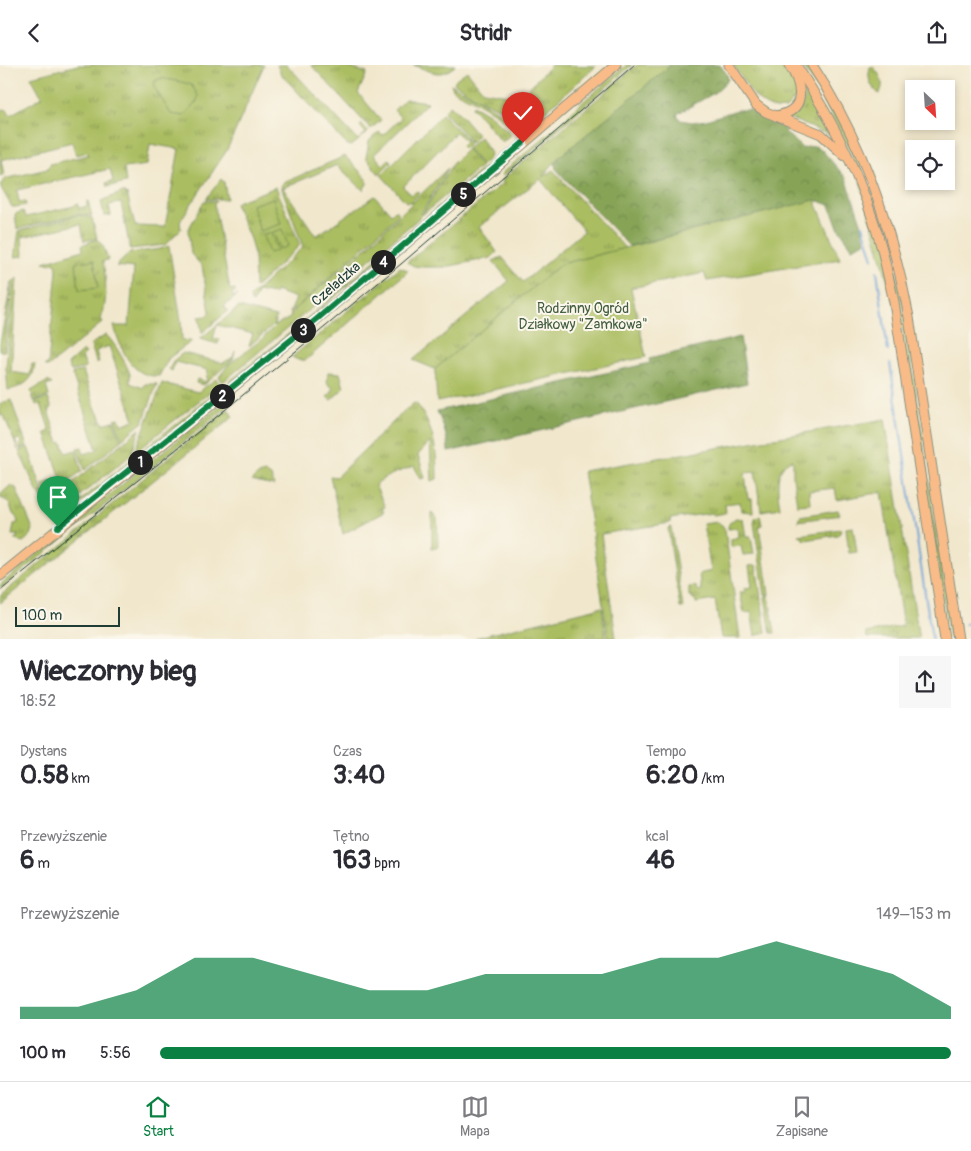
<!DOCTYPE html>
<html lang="pl">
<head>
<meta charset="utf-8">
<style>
  :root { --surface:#fff; --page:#f7f7f7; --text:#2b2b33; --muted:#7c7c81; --line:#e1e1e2; --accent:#0b8043 }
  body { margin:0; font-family:Pangolin,sans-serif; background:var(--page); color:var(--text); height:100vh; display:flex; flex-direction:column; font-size:19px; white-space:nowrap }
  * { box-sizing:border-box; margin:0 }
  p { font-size:16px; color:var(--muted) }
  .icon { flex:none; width:28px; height:28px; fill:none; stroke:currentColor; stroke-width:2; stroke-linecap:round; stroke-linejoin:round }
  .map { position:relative; height:574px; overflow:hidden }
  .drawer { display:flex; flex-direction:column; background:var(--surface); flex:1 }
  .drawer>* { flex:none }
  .needle { width:32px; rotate:155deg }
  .controls { position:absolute; left:905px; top:15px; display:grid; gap:10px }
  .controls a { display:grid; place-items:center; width:50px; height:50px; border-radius:0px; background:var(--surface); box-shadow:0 2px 8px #0003; font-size:25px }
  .scale { position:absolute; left:15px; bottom:12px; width:105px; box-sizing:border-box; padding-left:5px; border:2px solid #1f3d34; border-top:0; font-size:14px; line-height:18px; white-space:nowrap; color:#1f3d34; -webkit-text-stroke:4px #fbf7ec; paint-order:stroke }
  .pin { position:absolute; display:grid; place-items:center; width:42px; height:42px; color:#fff; margin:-51px -21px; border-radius:50% 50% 50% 0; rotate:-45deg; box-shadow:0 0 5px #0007 }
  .pin .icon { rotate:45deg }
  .km { position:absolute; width:25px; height:25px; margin:-12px; border-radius:50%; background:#222; color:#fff; font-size:14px; line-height:25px; text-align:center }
  .round { display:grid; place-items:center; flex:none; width:52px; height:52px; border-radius:0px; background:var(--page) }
  .headline { display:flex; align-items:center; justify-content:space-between; height:85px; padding:0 20px }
  h1 { font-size:28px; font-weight:700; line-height:38px }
  .metrics { display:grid; grid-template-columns:repeat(3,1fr); gap:8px; height:85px; padding:5px 20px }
  .metrics div { display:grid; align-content:center }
  .metrics b { font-size:25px; font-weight:700 }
  .metrics small { font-size:14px; font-weight:400 }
  .metrics p { font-size:14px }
  .chart { height:140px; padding:10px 20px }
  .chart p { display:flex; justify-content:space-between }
  .chart svg { width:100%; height:90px; margin-top:5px; fill:var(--accent); opacity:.7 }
  ul { padding:0 20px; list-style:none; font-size:16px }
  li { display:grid; grid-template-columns:80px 60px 1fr; align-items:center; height:38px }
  li i { height:12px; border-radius:6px; background:var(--accent) }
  header { display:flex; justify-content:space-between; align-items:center; height:65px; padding:0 20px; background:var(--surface); font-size:22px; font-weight:700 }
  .menu { display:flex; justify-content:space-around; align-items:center; height:70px; border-top:1px solid var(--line); background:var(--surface); font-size:14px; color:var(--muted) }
  .menu a { display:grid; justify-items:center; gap:2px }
  .menu .current { color:var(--accent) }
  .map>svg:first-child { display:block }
  .grass { fill:url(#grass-tufts); stroke:#647d4a }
  .forest { fill:url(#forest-crowns); stroke:#537046 }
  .garden { fill:#aabd61; stroke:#647d4a }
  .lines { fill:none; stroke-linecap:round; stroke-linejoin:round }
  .stream { stroke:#669ed4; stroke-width:2 }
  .major-casing { stroke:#889280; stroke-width:11 }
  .major { stroke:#f9bc89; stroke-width:9 }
  .tram { stroke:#1f3d34; stroke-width:1 }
  .route-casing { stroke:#fff; stroke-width:10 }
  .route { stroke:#0b8043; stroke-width:6 }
  .labels { text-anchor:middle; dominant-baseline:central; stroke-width:4; stroke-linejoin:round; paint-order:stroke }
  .street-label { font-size:14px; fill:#1f3d34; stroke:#fbf7ec }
  .park-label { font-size:14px; fill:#425d3f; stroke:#fbf7ec }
</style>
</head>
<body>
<header><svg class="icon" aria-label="back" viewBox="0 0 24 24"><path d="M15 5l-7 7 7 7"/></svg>Stridr<svg class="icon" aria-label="share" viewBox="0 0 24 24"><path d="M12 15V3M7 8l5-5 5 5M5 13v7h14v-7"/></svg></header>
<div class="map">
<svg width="971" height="574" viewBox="0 0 971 574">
  <defs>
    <pattern id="grass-tufts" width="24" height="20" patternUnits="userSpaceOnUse" patternTransform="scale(1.25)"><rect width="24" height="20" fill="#aabd61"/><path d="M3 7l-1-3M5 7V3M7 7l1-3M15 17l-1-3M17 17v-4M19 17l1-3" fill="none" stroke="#8a9b51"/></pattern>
    <pattern id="forest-crowns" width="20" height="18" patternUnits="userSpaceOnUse" patternTransform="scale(1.25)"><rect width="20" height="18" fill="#87a457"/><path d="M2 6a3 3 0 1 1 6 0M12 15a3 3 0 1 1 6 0" fill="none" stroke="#6e8749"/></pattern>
  </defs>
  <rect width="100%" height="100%" fill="#fbf7ec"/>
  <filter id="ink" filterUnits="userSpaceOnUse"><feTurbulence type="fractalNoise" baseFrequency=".02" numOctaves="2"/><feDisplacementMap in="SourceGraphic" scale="10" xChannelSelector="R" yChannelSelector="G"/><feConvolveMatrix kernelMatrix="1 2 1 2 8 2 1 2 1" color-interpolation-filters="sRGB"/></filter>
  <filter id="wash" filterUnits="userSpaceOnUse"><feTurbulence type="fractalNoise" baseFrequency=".0096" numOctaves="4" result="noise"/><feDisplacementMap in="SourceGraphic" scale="20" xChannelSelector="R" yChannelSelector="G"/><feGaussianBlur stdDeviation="1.12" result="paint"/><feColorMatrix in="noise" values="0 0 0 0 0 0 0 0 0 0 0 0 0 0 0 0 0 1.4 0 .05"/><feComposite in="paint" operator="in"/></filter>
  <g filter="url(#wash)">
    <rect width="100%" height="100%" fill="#f1e7cc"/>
    <!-- grass -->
    <g class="grass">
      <path d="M78,0H264L227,85L180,156L181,164L165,180L130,184L121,138L109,140L111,150L104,151L101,136L123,127L127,129L135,161L165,162L179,84L150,79L147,100L124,103L126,118L107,122L106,118L113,116L110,104L17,125L19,137L25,136L26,140L15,142H12L0,121L5,114L47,104L50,99L88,90V87L76,90L72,77L1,95L4,109L0,111V46L4,44L7,45L10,50L42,32L31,12Z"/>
      <path d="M277,0H287L358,75L366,68L360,61L362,59L369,66L354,79L351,81L346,79L281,9Z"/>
      <path d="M311,0H340L367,8L358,28L381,55L371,64Z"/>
      <path d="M413,0H455V1C439,14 431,6 413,0Z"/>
      <path d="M551,0L596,1L537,54L528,57L524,56L474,31L454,18L456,14L467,6L483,26L520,32Z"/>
      <path d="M626,0H632L503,111L501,109L567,53L570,48Z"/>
      <path d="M637,0H671L558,93L542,112L553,105L625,183L561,199L435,304L413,295L509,216L493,196L502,192L523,217L584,166L540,114L479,162L497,187L491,193L445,202H423L414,201L407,197L503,118L502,115Z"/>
      <path d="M733,0H786L796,20V32L786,44C758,48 747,19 733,0Z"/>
      <path d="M801,0H807C848,62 879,134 896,207C908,262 915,319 923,375C932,441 943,507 953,573H949L904,274L853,92L816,21Z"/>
      <path d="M870,2H873C880,9 886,19 879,29C870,21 867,14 870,2Z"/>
      <path d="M451,19C474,33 500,43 516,63L515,65C497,47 476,36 453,25Z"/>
      <path d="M805,24L810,31L830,70L786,52C801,47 805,39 805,24Z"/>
      <path d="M405,34L428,37L374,90L383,100L389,94L391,97L379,109L366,93L369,76L379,67L383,70L401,53L394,45Z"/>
      <path d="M450,40L461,50L478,70L470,78L469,74L444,47Z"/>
      <path d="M473,40L491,51L511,69L502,77L472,42Z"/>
      <path d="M442,49L468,75V80L464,84L461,81L466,76L456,67L403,122L412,130L417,126L420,128L411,137H406L381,110Z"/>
      <path d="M480,72L490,87L489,93L482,100L467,83Z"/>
      <path d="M467,84L481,101L422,150L453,98Z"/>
      <path d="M345,91L367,114V119L363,125L337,100L283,123L316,171L375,131L391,149L395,145L399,149L361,185L290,248L296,233L275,226L274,229L258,226L253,238L251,237L250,232L303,182L281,121L283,118Z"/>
      <path d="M486,101H489L293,267L229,319L230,316L292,266Z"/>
      <path d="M448,103L418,154L223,317L219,312L229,299L261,275L276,260L290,253L291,249L304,236L363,186Z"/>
      <path d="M221,114L224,117L227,134H206Z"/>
      <path d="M276,122L300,180L255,223L254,190L250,174L235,139L239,136Z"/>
      <path d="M87,136H88L92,151L78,149L17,164L15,149L23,146L26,152L74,141L77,138L79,143L87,141Z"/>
      <path d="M204,136H216L214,139L230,225L235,224V227L232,228L233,232L238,230L224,241L228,246L202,268L199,252L207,251L210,247L202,201L191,189L188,165Z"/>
      <path d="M78,150L92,153L97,173L84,176L81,159L22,172L23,191L15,192L19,166Z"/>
      <path d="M97,174L103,181L108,195L103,196C106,215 108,236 101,254L103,257L48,302L45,300L48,299L57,205L56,198H51L50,199L44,197L83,185L82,180Z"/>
      <path d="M169,181L181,256L182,275L192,276L169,293L159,311C131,313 121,284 114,261H129L134,203L116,201L130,188L160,184Z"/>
      <path d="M400,202L408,205L406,208L306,295H298L292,292Z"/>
      <path d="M17,213L11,307L30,310L32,299H35C34,315 24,322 8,325L6,303L13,217Z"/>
      <path d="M11,218L5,286H0V279Z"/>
      <path d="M239,242L276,252L274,260L249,281L253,269L217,260L213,274L219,275L218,279L200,274Z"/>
      <path d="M106,270C113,275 127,300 130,309C130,310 130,317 130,318L143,323L145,319H157L143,357L122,374L115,354L119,353L121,360L134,355L109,281L96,286L99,297H96L91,281V279Z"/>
      <path d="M83,286L86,288L82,291L86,303L71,306L68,299Z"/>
      <path d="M235,286L233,294L204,320L196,318L197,314L206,317L208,305L175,297L172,306L169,304L174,295L183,288L223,298L233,292Z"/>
      <path d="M83,306L97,347H99L103,359L114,356L121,376L85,405L77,383L82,382L84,389L97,385L72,308Z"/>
      <path d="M328,307L340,308L344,323L331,335L327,332L332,327L333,323L327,318Z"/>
      <path d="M216,314L220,319L135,387L162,318L198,327Z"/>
      <path d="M48,316L52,319L46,321L49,331L34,336L31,326Z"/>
      <path d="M223,321L226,322L68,448L61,452H54H59L65,448Z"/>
      <path d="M48,333L51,341L49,349L59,378L62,377L66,388L76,385L82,406L63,420L45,426L43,419L61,413L45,368L50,366L41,339L36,340L35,337Z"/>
      <path d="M11,335L27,381L20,384L19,380L22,378L20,374L15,375L18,385L4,351L0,350V339Z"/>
      <path d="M416,338C434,363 437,384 437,414L432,416L430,377L418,390L425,413L421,414L414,401C400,407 387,409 375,420L385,442L382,444L384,447L343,469L330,411L336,412L412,339Z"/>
      <path d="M224,340L227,342L0,524V520L69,462L220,341Z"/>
      <path d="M228,344L233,352L0,538V531Z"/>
      <path d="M885,354L919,573H867L866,568L903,561L882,427L837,435L835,423L809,426L810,439L797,440L793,412V395C773,399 778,429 780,443L761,446L755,407L745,408L748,434H752L753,447L741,446L740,437L725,439L726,448L713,450L712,448L670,454V458L601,469L616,573H608L583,406Z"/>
      <path d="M140,364L131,390L59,447L54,448L39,429L65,422L75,416Z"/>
      <path d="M28,382L43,427L38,428L19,386Z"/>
      <path d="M265,408L271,411L274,421L251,416L258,410Z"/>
      <path d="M11,420L16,423L33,464L31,470L22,478L14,474L17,473V470H12L14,459L18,458L16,450L13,449L9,437L1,433L0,430Z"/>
      <path d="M838,445L840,450L798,456L800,451Z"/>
      <path d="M432,448L437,453L438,481L432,484Z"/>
      <path d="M760,450L762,460L759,461L769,530H765L754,458L755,453Z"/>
      <path d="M736,453L743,454L746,472H751L754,489L743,490L741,481L731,482V474L739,472L738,463L728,464C728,458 731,456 736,453Z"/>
      <path d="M718,457L723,461L725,465L740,573H721L715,535L696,538L695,534H692V531H689V522L696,521L697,526L701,525L699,509L711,506L703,459Z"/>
      <path d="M671,462L683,543H680L668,463Z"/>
      <path d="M853,462L857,487L849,488L846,463Z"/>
      <path d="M841,464L840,468L837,470L805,475L799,470Z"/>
      <path d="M756,500L766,567L755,571L751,547L744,548L740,527H745L744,523L752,522L749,501Z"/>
      <path d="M769,531L775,568H771L765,532Z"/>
      <path d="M602,542L606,573H476L490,569Z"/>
    </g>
    <!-- forest -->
    <g class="forest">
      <path d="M671,0H720L727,9L728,15L714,28L677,49L680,55L692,57L706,55L737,45H750L784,62L786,68L802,83L815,81L821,84L846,113L862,160L865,177L852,183L838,162L830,140L815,135L629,181L556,104L555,99L558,93Z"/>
      <path d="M740,272L747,318L448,387C448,372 443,360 437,346L650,298L649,294Z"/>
    </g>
    <!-- garden -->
    <g class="garden">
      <path d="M161,13C165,14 189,18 191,20C193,22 196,27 198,31L197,36L184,51L171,49L154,22L155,16Z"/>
      <path d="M273,133L281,159L260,166L252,140Z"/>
      <path d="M815,135L840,194L707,216L704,208L631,223L646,292L437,337L435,304L561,199Z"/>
      <path d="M282,164L288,181L280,184L273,167Z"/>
      <path d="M271,168L277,185L269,188L263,171Z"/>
      <path d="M94,195L98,223L79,225L76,197Z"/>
    </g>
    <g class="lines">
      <!-- stream -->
      <g class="stream">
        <path d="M863,160L873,194"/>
        <path d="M877,206L888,286"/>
        <path d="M890,298L932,574"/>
        <path d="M965,559L969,558"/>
      </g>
    </g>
  </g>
  <g filter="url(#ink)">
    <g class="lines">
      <defs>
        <g id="major">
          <path d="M729,0L756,40L766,47L821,69L845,91"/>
          <path d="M796,0C834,56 864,119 882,184C886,201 890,219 894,237L945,574"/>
          <path d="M812,0C863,77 892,162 909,252L958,574"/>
          <path d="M776,51C807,46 803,21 789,0"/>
          <path d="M0,511L317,254L616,0"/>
        </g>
      </defs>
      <!-- major casing -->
      <use href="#major" class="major-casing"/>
      <!-- major -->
      <use href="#major" class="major"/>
      <!-- tram -->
      <path class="tram" d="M0,526L214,354L401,199L634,0"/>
    </g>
  </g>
  <g class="lines" filter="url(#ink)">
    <defs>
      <path id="route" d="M58,462L317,254L523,78"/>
    </defs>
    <!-- route casing -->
    <use href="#route" class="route-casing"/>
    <!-- route -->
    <use href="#route" class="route"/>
  </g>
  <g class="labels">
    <!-- street labels -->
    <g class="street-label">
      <text transform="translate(336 219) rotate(-41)">Czeladzka</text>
    </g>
    <!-- park labels -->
    <g class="park-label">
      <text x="583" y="243">Rodzinny Ogród<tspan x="583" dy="16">Działkowy "Zamkowa"</tspan></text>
    </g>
  </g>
</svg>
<div class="controls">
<a><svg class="needle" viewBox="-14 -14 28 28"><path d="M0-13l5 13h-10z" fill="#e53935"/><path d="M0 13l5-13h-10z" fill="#7c7c81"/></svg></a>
<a><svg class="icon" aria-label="locate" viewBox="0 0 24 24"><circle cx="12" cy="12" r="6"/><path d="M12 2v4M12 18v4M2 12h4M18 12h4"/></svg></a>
</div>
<div class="scale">100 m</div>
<div class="pin" style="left:58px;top:462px;background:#1e9e55"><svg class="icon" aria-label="arrive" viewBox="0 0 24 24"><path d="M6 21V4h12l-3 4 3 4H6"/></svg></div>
<div class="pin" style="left:523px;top:78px;background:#d93025"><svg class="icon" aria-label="check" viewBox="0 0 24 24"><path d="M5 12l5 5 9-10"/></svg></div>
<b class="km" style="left:140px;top:397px">1</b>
<b class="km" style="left:222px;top:331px">2</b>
<b class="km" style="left:303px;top:265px">3</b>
<b class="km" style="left:383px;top:197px">4</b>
<b class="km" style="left:463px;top:129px">5</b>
</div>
<section class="drawer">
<div class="headline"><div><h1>Wieczorny bieg</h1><p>18:52</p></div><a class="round"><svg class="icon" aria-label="share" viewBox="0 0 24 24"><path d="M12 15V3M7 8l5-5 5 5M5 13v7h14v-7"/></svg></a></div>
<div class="metrics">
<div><p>Dystans</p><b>0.58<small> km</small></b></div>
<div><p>Czas</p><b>3:40</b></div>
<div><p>Tempo</p><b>6:20<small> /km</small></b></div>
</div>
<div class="metrics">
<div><p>Przewyższenie</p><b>6<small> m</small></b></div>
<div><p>Tętno</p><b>163<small> bpm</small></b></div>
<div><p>kcal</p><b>46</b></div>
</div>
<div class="chart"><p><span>Przewyższenie</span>149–153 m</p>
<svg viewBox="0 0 160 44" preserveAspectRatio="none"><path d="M0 44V38L10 38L20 30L30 14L40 14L50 22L60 30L70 30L80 22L90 22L100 22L110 14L120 14L130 6L140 14L150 22L160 38V44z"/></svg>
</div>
<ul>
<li><b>100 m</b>5:56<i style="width:100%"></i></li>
</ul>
</section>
<nav class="menu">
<a class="current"><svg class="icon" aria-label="home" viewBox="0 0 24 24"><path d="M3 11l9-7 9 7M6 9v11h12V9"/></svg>Start</a>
<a><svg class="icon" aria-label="map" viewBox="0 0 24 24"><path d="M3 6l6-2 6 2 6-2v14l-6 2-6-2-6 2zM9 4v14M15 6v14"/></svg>Mapa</a>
<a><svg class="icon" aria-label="saved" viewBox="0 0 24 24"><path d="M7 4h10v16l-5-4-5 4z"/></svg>Zapisane</a>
</nav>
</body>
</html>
